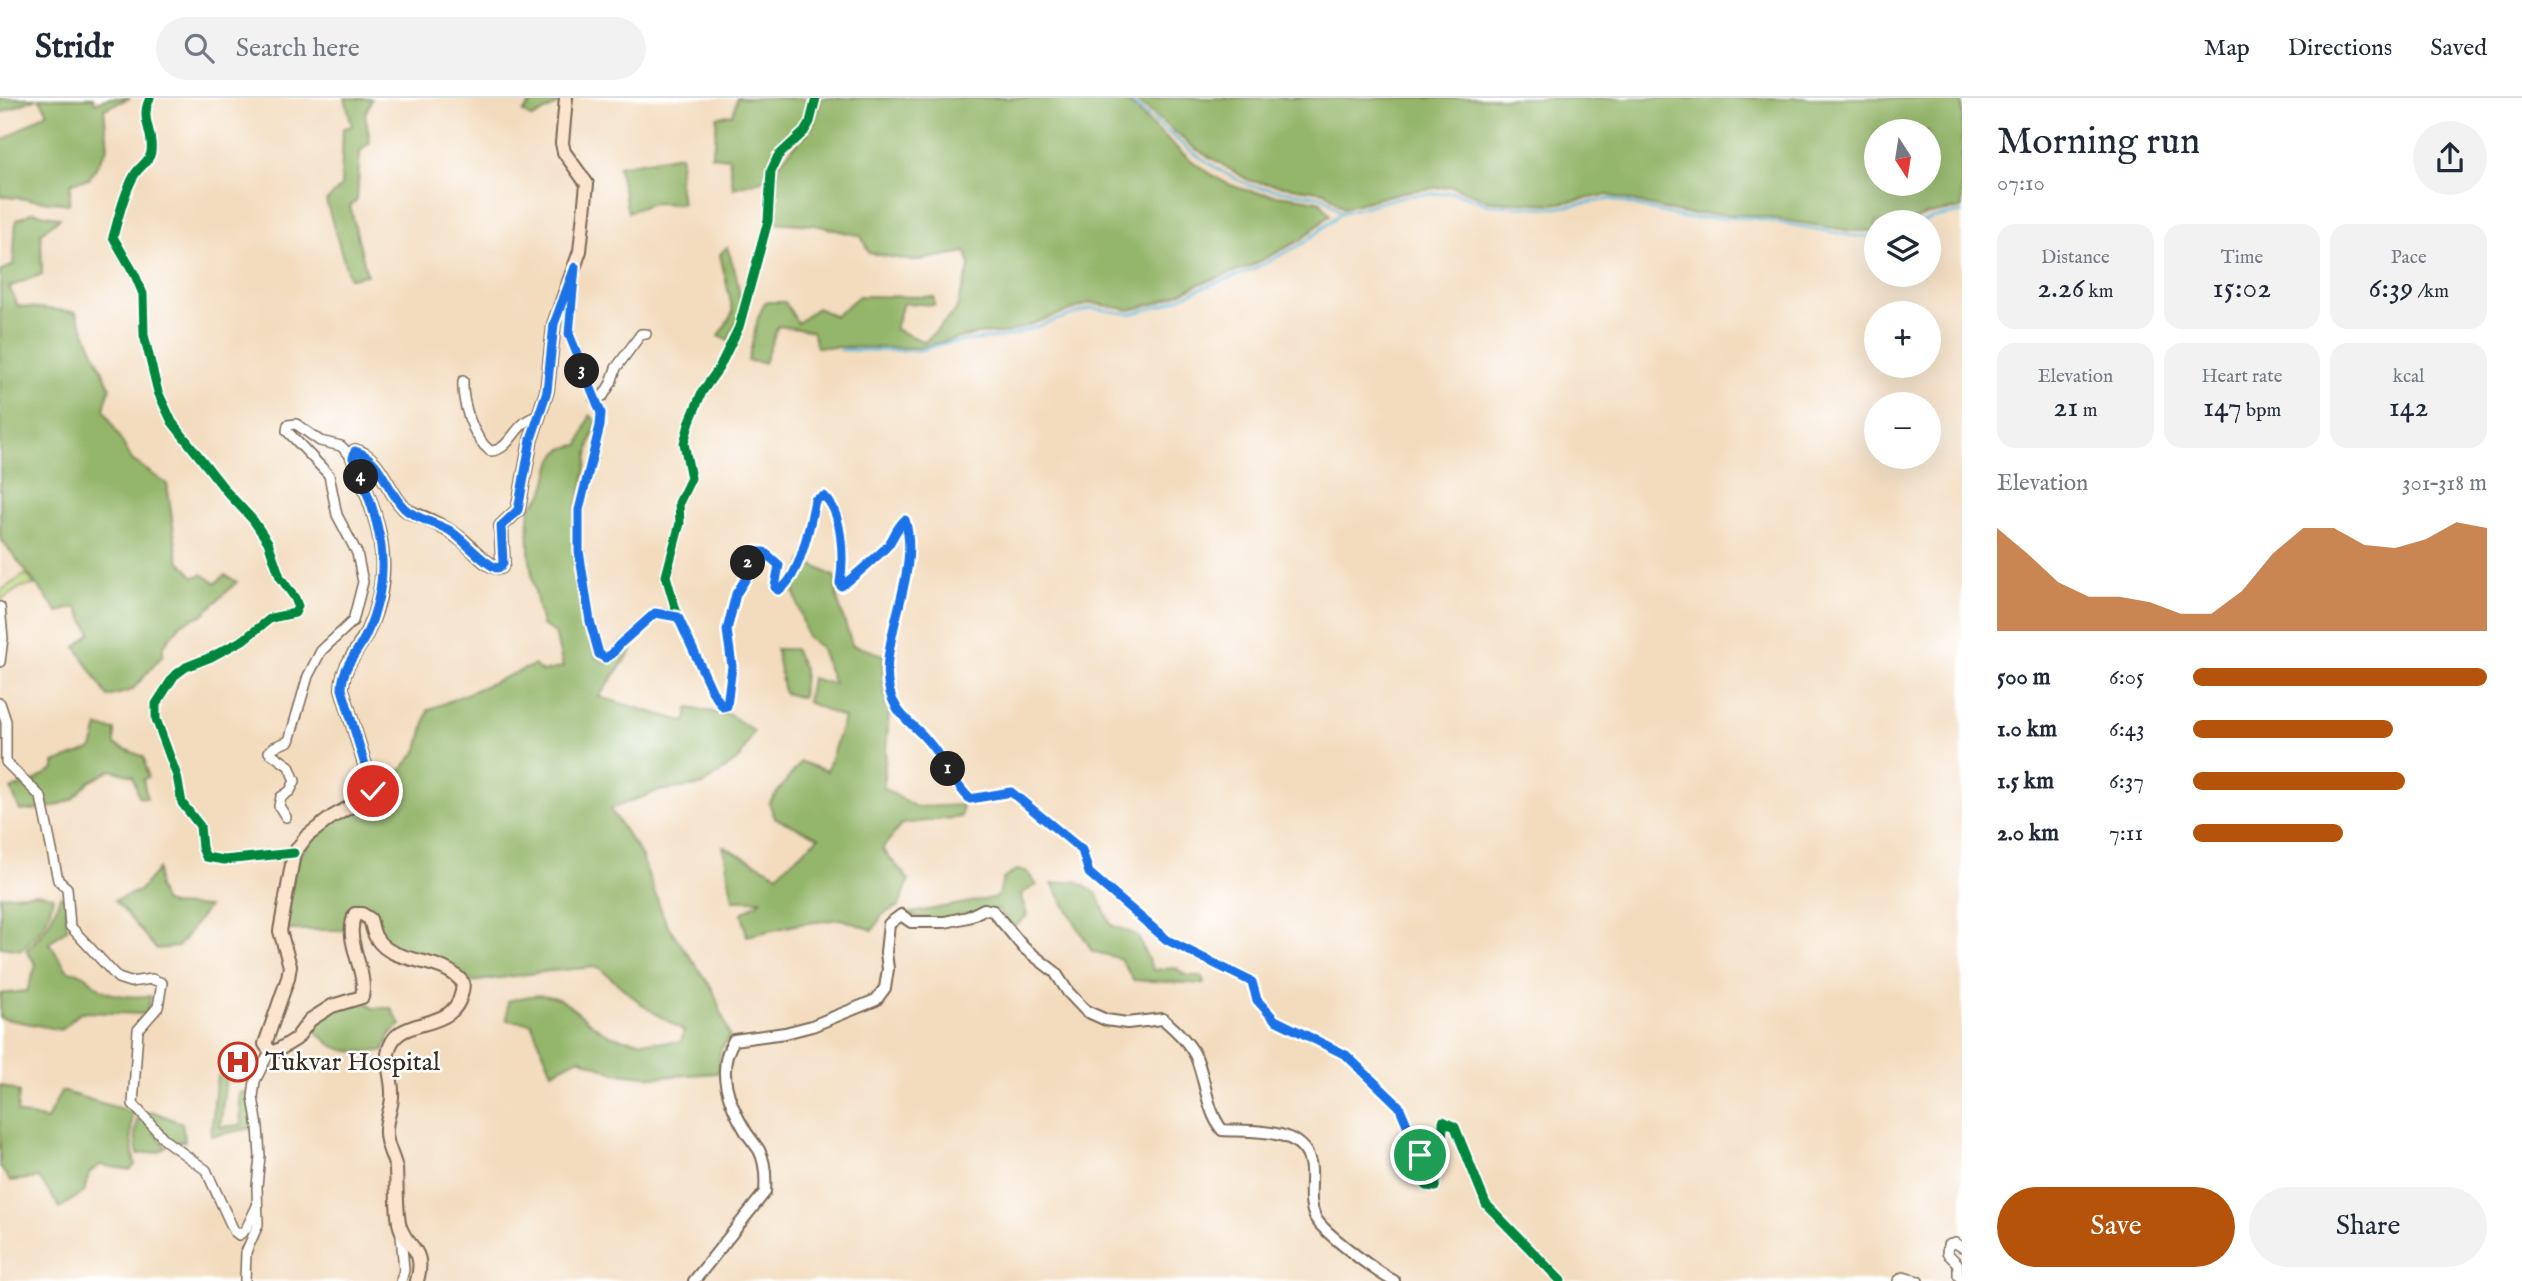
<!DOCTYPE html>
<html lang="en">
<head>
<meta charset="utf-8">
<style>
  :root { --surface:#fff; --page:#f2f2f3; --text:#1f2937; --muted:#747a83; --line:#e0e1e3; --accent:#b45309 }
  body { margin:0; font-family:"IM FELL English",serif; background:var(--page); color:var(--text); height:100vh; display:flex; flex-direction:column; font-size:26px; white-space:nowrap }
  * { box-sizing:border-box; margin:0 }
  p { font-size:23px; color:var(--muted) }
  .icon { flex:none; width:38px; height:38px; fill:none; stroke:currentColor; stroke-width:2; stroke-linecap:round; stroke-linejoin:round }
  .map { position:relative; flex:1; overflow:hidden }
  .panel { display:flex; flex-direction:column; background:var(--surface); width:560px }
  .panel>* { flex:none }
  .needle { width:46px; rotate:168deg }
  .tools { position:absolute; left:1864px; top:21px; display:grid; gap:14px }
  .tools a { display:grid; place-items:center; width:77px; height:77px; border-radius:50%; background:var(--surface); box-shadow:0 7px 28px #0002; font-size:35px }
  .pin { position:absolute; display:grid; place-items:center; width:60px; height:60px; color:#fff; margin:-30px; border:4px solid #fff; border-radius:50%; box-shadow:0 2px 7px #0007 }
  .km { position:absolute; width:35px; height:35px; margin:-18px; border-radius:50%; background:#222; color:#fff; font-size:19px; line-height:35px; text-align:center }
  .round { display:grid; place-items:center; flex:none; width:74px; height:74px; border-radius:37px; background:var(--page) }
  .overview { display:flex; align-items:center; justify-content:space-between; height:119px; padding:0 35px }
  h1 { font-size:38px; font-weight:600; line-height:52px }
  .figures { display:grid; grid-template-columns:repeat(3,1fr); gap:10px; height:119px; padding:7px 35px }
  .figures div { display:grid; align-content:center; border-radius:18px; background:var(--page); text-align:center }
  .figures b { font-size:30px; font-weight:600 }
  .figures small { font-size:19px; font-weight:400 }
  .figures p { font-size:19px }
  .chart { height:196px; padding:14px 35px }
  .chart p { display:flex; justify-content:space-between }
  .chart svg { width:100%; height:126px; margin-top:7px; fill:var(--accent); opacity:.7 }
  .cta { display:flex; gap:14px; margin-top:auto; padding:14px 35px }
  .cta a { flex:1; height:80px; border-radius:42px; background:var(--accent); color:#fff; font-size:28px; font-weight:600; line-height:80px; text-align:center }
  .cta a+a { background:var(--page); color:var(--text) }
  ul { padding:0 35px; list-style:none; font-size:23px }
  li { display:grid; grid-template-columns:112px 84px 1fr; align-items:center; height:52px }
  li i { height:18px; border-radius:9px; background:var(--accent) }
  header { display:flex; align-items:center; gap:42px; box-sizing:border-box; height:98px; padding:0 35px; background:var(--surface); border-bottom:2px solid var(--line) }
  header strong { font-size:33px }
  nav { display:flex; gap:38px; margin-inline-start:auto; font-size:24px }
  .search { width:490px; height:63px; background:var(--page); display:flex; align-items:center; gap:18px; box-sizing:border-box; padding:0 24px; border-radius:38px; color:var(--muted); font-size:26px }
  main { display:flex; flex:1; min-height:0 }
  .map>svg:first-child { display:block }
  .green { fill:#bbd57b; stroke:#7b804c; stroke-width:2 }
  .forest { fill:#94b66b; stroke:#687044; stroke-width:2; fill-rule:evenodd }
  .lines { fill:none; stroke-linecap:round; stroke-linejoin:round }
  .stream { stroke:#60bbde; stroke-width:2.5 }
  .minor-casing { stroke:#7b6856; stroke-width:12 }
  .tertiary-casing { stroke:#7b6856; stroke-width:14 }
  .secondary-casing { stroke:#7b6856; stroke-width:16 }
  .minor { stroke:#fff; stroke-width:9 }
  .tertiary { stroke:#fff; stroke-width:10 }
  .secondary { stroke:#fbe5cf; stroke-width:12 }
  .cycleway-casing { stroke:#fff; stroke-width:13 }
  .cycleway { stroke:#00873e; stroke-width:9 }
  .route-casing { stroke:#fff; stroke-width:14 }
  .route { stroke:#1a73e8; stroke-width:9 }
  .labels { text-anchor:middle; dominant-baseline:central; stroke-width:5; stroke-linejoin:round; paint-order:stroke }
  .poi-label { font-size:26px; fill:#3b2a1e; stroke:#fff; text-anchor:start }
</style>
</head>
<body>
<header>
<strong>Stridr</strong>
<div class="search"><svg class="icon" aria-label="search" viewBox="0 0 24 24"><circle cx="10" cy="10" r="6"/><path d="M15 15l6 6"/></svg>Search here</div>
<nav><a>Map</a><a>Directions</a><a>Saved</a></nav>
</header>
<main>
<div class="map">
<svg width="1962" height="1183" viewBox="0 0 1962 1183">
  <rect width="100%" height="100%" fill="#fff"/>
  <filter id="ink" filterUnits="userSpaceOnUse"><feTurbulence type="fractalNoise" baseFrequency=".0143" numOctaves="2"/><feDisplacementMap in="SourceGraphic" scale="14" xChannelSelector="R" yChannelSelector="G"/><feConvolveMatrix kernelMatrix="1 2 1 2 8 2 1 2 1" color-interpolation-filters="sRGB"/></filter>
  <filter id="wash" filterUnits="userSpaceOnUse"><feTurbulence type="fractalNoise" baseFrequency=".00686" numOctaves="4" result="noise"/><feDisplacementMap in="SourceGraphic" scale="28" xChannelSelector="R" yChannelSelector="G"/><feGaussianBlur stdDeviation="1.57" result="paint"/><feColorMatrix in="noise" values="0 0 0 0 0 0 0 0 0 0 0 0 0 0 0 0 0 1.4 0 .05"/><feComposite in="paint" operator="in"/></filter>
  <g filter="url(#wash)">
    <rect width="100%" height="100%" fill="#f3dcbe"/>
    <!-- green -->
    <path class="green" d="M26,476L35,487L21,489L0,503V493Z"/>
    <!-- forest -->
    <g class="forest">
      <path d="M0,0H37L0,15Z"/>
      <path d="M39,0H93L95,5L108,0H130L104,11L108,49L89,81L71,85L69,106L0,98V44L48,14Z"/>
      <path d="M345,0L372,1L365,16L370,44L360,54L357,102L350,108L367,177L349,180L326,103L341,89L343,30L352,28Z"/>
      <path d="M536,0H562L560,5L532,20L523,14Z"/>
      <path d="M737,0H814L810,17L802,31L790,39L776,55L763,82L733,90L729,60L711,58L715,44L717,19L733,16Z"/>
      <path d="M821,0H1118L1129,5C1159,33 1197,75 1236,89C1262,99 1293,96 1321,104L1330,117L1301,142L1249,169L1199,186L1161,204L1130,212L1091,205L1007,235L977,236L917,250L817,249L812,233L778,228L764,265L748,263L758,220L765,204H785L798,225L817,210L835,218L859,198L934,199V207L903,205L895,231L925,244L956,212L970,167L966,154L913,163L869,155L861,138L815,127L773,124V89L781,63L813,28Z"/>
      <path d="M1133,0H1962V110L1925,117L1909,124H1876V133H1853L1750,117L1684,116L1608,97L1554,106L1489,103L1452,88L1402,94L1343,110L1325,94L1250,83L1194,50ZM1876,33H1928V86H1876Z"/>
      <path d="M681,57L679,84L682,106L653,105L628,114L618,68Z"/>
      <path d="M33,114L60,120L41,135L42,176L9,189L18,208L76,214L110,289L104,311L132,362L167,386L178,461L194,479L202,476L216,485L225,477L237,484L202,517L182,525L163,548V557L132,592L108,599L76,549L91,535L77,509L58,514L0,440V173L13,167L16,122Z"/>
      <path d="M727,149L736,176L742,211L729,243L719,238L733,214L720,156Z"/>
      <path d="M590,317L597,324L590,346L583,386L575,412L574,455L589,541L596,559L605,565L616,559L626,546L632,552L599,599L686,624L688,610L730,617L754,633L740,660L703,687L658,693L610,711L641,757L666,825L713,892L730,939L720,952L718,975L657,979L615,975L579,960L552,974L531,925L507,922L508,903C524,899 540,894 556,900C573,906 590,929 610,937C632,945 658,944 681,944L684,933L645,909L598,869L550,873L471,884C447,864 402,862 385,845C379,839 375,827 371,820H348L344,832H286L294,774L301,755L328,726L379,699L418,652L428,612L534,567L542,574L563,569L555,535L542,527C533,486 525,451 530,409C533,405 539,401 542,397C554,375 544,349 579,347Z"/>
      <path d="M803,462L835,479L837,500L852,547L884,557L883,587L889,614L883,690L916,709L963,707L961,719L902,726L882,751L909,782L899,808L883,816L873,832L841,821L800,826L747,838L742,815L762,802H733L723,748L777,776L819,739L775,720L769,705L801,664L827,673L844,620L807,604L811,580L834,586L820,549L807,539L794,493Z"/>
      <path d="M776,551H794L804,571L802,600L784,595Z"/>
      <path d="M98,629L115,632V647L144,659L148,679L143,682L147,700L139,699L133,678L111,672L89,684L72,702L49,710L34,683L54,671V665L92,651Z"/>
      <path d="M28,686L39,700L41,711L20,713L11,691Z"/>
      <path d="M158,771V789L163,803L171,807L208,809L178,849L156,851L115,802L139,793Z"/>
      <path d="M1016,772L1026,773L1037,787L1021,796L1027,818L1014,829L997,811C966,816 937,826 906,816L998,799L1003,781Z"/>
      <path d="M1076,783L1096,795L1111,827L1137,837L1153,872L1176,870L1187,878H1202L1204,886L1133,882L1121,861L1092,853L1052,786Z"/>
      <path d="M36,795L53,798C48,827 42,832 21,852L0,849V798Z"/>
      <path d="M60,798L66,800L67,831L49,845L68,873C95,877 83,880 101,891C114,899 136,899 151,898L146,916L81,914L61,932L0,920V896L27,893L36,867L26,852C45,834 52,823 60,798Z"/>
      <path d="M363,900L372,910H391L401,927L392,934L383,953C345,954 337,957 310,927L331,913Z"/>
      <path d="M220,974L226,980L220,1029L241,1027L239,995L248,994L253,1030L211,1038L216,984Z"/>
      <path d="M0,987L19,994L17,1015L47,1022L61,993L132,1014L131,1040L135,1067L130,1072L100,1067L89,1075L84,1094L60,1110L39,1080L10,1083L0,1069Z"/>
      <path d="M138,1014L166,1049L159,1054L138,1056L135,1037Z"/>
      <path d="M154,1014L182,1025L185,1043L171,1044L147,1015Z"/>
    </g>
    <g class="lines">
      <!-- stream -->
      <g class="stream">
        <path d="M1126,0L1192,54L1221,73L1250,88L1324,99L1341,115"/>
        <path d="M1922,124L1932,120L1962,114"/>
        <path d="M840,252L917,253L942,246L1009,238L1092,210L1130,216L1164,207L1201,190L1250,173L1304,145L1341,115L1404,98L1454,94L1489,107L1556,110L1611,101L1684,120H1753L1853,138H1876"/>
      </g>
    </g>
  </g>
  <g filter="url(#ink)">
    <g class="lines">
      <defs>
        <g id="minor">
          <path d="M150,0C139,21 154,33 151,54C150,63 140,68 135,76C124,95 119,118 113,139L135,177L143,196L144,237L158,294L172,324L227,394L253,422L268,444L280,479L295,500L298,508L295,515L271,520L243,542L211,559L186,569L174,578L156,606V621L177,678L182,705L200,728L202,750L206,759L224,762L294,755"/>
          <path d="M816,0L810,24L804,34L778,58L771,73L768,123L739,229L719,270L702,294L690,323L684,345L691,380L679,405L680,425L666,478L678,519L718,604L723,609L727,608L731,568L727,532L736,496L749,474V454C762,450 770,458 779,467L775,489L778,492C799,484 811,423 815,402L824,398C838,410 843,442 843,460C843,469 840,479 841,488C846,486 886,451 889,446C895,437 897,429 905,422C924,481 864,560 897,610C904,622 917,630 926,641C943,659 952,684 970,701L1011,694L1082,752L1089,775L1167,842L1252,884L1257,902L1275,922L1346,957L1399,1008L1420,1057L1426,1088L1435,1089L1442,1055L1443,1023L1455,1029L1486,1106L1561,1183"/>
          <path d="M574,181L569,236L601,315L600,328L579,413V453L590,523L599,556L605,560L613,556L619,546L655,515L678,519"/>
          <path d="M463,283C462,305 472,338 490,353C512,353 515,321 539,318"/>
          <path d="M594,301L603,298L611,285L616,270L641,236H646"/>
          <path d="M0,509L3,540L0,564"/>
          <path d="M0,605L6,623V664L41,699L58,782L67,790L70,828L118,880L130,884L152,881L162,885L158,909L138,932L133,1006L166,1043L206,1072L234,1133L239,1137L246,1131L257,1108"/>
          <path d="M286,719L279,708L281,699L290,693L295,683L289,668L269,654L274,649L289,643L308,578L321,553L353,523L363,484L357,455L337,417L329,377L287,333L288,327L296,326L320,343L341,348L353,360"/>
          <path d="M245,1183L246,1154L258,1127L257,1088L260,1058L258,1029L253,999L255,983L270,953"/>
          <path d="M401,1183L404,1172L401,1137"/>
          <path d="M1898,1183L1903,1179L1918,1183"/>
          <path d="M1962,1183L1958,1177V1166L1947,1155L1948,1147L1955,1145L1962,1149"/>
        </g>
        <path id="tertiary" d="M694,1183L765,1094C766,1080 766,1065 759,1052C755,1046 750,1040 746,1034C729,1006 715,972 734,942L785,935L812,928L876,902L885,890L888,871L886,854L889,826L901,817L911,824H945L968,819L984,811L993,813L1024,850L1055,874L1068,894L1086,913L1106,922L1127,925L1163,921C1176,932 1189,944 1196,959C1206,983 1206,1011 1222,1032C1253,1034 1308,1028 1311,1071C1312,1087 1308,1103 1315,1119C1322,1134 1378,1175 1394,1183"/>
        <path id="secondary" d="M417,1183C427,1148 404,1150 399,1125C396,1107 397,1089 396,1071C394,1059 386,1048 386,1035C385,1022 392,1011 392,998C393,984 387,970 388,956C394,911 460,942 463,885C442,857 394,868 377,841C373,836 372,827 370,821L362,816H355C343,844 368,872 362,899L332,908L310,922L296,941L275,954L270,953L265,946L288,880L290,868L280,833L294,755L307,738L332,719L362,702L373,693L342,591C342,567 359,553 368,532C397,469 378,420 353,360L355,353C381,360 386,392 404,410C410,416 421,418 429,422C440,427 452,434 462,442C473,450 487,471 501,469L503,465L501,428L518,412L531,341L547,293L554,226L580,153L587,86L564,54L562,45L566,0"/>
      </defs>
      <!-- minor casing -->
      <use href="#minor" class="minor-casing"/>
      <!-- tertiary casing -->
      <use href="#tertiary" class="tertiary-casing"/>
      <!-- secondary casing -->
      <use href="#secondary" class="secondary-casing"/>
      <!-- minor -->
      <use href="#minor" class="minor"/>
      <!-- tertiary -->
      <use href="#tertiary" class="tertiary"/>
      <!-- secondary -->
      <use href="#secondary" class="secondary"/>
      <defs>
        <g id="cycleway">
          <path d="M150,0C139,21 154,33 151,54C150,63 140,68 135,76C124,95 119,118 113,139L135,177L143,196L144,237L158,294L172,324L227,394L253,422L268,444L280,479L295,500L298,508L295,515L271,520L243,542L211,559L186,569L174,578L156,606V621L177,678L182,705L200,728L202,750L206,759L224,762L294,755"/>
          <path d="M816,0L810,24L804,34L778,58L771,73L768,123L739,229L719,270L702,294L690,323L684,345L691,380L679,405L680,425L666,478L678,519L718,604L723,609L727,608L731,568L727,532L736,496L749,474V454C762,450 770,458 779,467L775,489L778,492C799,484 811,423 815,402L824,398C838,410 843,442 843,460C843,469 840,479 841,488C846,486 886,451 889,446C895,437 897,429 905,422C924,481 864,560 897,610C904,622 917,630 926,641C943,659 952,684 970,701L1011,694L1082,752L1089,775L1167,842L1252,884L1257,902L1275,922L1346,957L1399,1008L1420,1057L1426,1088L1435,1089L1442,1055L1443,1023L1455,1029L1486,1106L1561,1183"/>
        </g>
      </defs>
      <!-- cycleway casing -->
      <use href="#cycleway" class="cycleway-casing"/>
      <!-- cycleway -->
      <use href="#cycleway" class="cycleway"/>
    </g>
  </g>
  <g class="lines" filter="url(#ink)">
    <defs>
      <path id="route" d="M373,693L342,591C342,568 357,556 366,537C396,471 380,423 353,360L355,353C381,360 386,392 404,410C414,420 436,425 449,432C466,443 479,462 496,470L501,469L503,465L501,428L518,412L531,341L547,293L554,226L575,169L569,236L601,315L600,328L579,412V453L590,523L599,556L605,560L612,556L619,547L655,515L678,519L712,593L723,609L727,608L732,568L727,532L736,496L750,474L749,454H764L779,467L775,489L778,492C799,484 811,423 815,402L824,398C843,414 844,461 840,485L841,488C846,486 886,451 889,446C895,437 897,429 905,422C924,481 865,562 897,610C904,622 917,630 926,641C943,659 952,684 970,701L1011,694L1082,752L1089,775L1167,842L1252,884L1257,902L1275,922L1346,957L1399,1008L1420,1057"/>
    </defs>
    <!-- route casing -->
    <use href="#route" class="route-casing"/>
    <!-- route -->
    <use href="#route" class="route"/>
  </g>
  <!-- icons -->
  <defs>
    <symbol id="hospital-ring" viewBox="-11 -11 22 22"><circle r="9.5" fill="#fff" stroke="#c8321e" stroke-width="1.5"/><path d="M-5-5h3v3.5h4V-5h3V5h-3V1.5h-4V5h-3Z" fill="#c8321e"/></symbol>
  </defs>
  <g fill-rule="evenodd">
    <use href="#hospital-ring" x="216" y="942" width="44" height="44"/>
  </g>
  <g class="labels">
    <!-- poi labels -->
    <g class="poi-label">
      <text x="265" y="964">Tukvar Hospital</text>
    </g>
  </g>
</svg>
<div class="tools">
<a><svg class="needle" viewBox="-14 -14 28 28"><path d="M0-13l5 13h-10z" fill="#e53935"/><path d="M0 13l5-13h-10z" fill="#747a83"/></svg></a>
<a><svg class="icon" aria-label="layers" viewBox="0 0 24 24"><path d="M12 4l9 5-9 5-9-5zM3 14l9 5 9-5"/></svg></a>
<a>+</a>
<a>−</a>
</div>
<div class="pin" style="left:1420px;top:1057px;background:#1e9e55"><svg class="icon" aria-label="arrive" viewBox="0 0 24 24"><path d="M6 21V4h12l-3 4 3 4H6"/></svg></div>
<div class="pin" style="left:373px;top:693px;background:#d93025"><svg class="icon" aria-label="check" viewBox="0 0 24 24"><path d="M5 12l5 5 9-10"/></svg></div>
<b class="km" style="left:948px;top:671px">1</b>
<b class="km" style="left:748px;top:465px">2</b>
<b class="km" style="left:582px;top:273px">3</b>
<b class="km" style="left:361px;top:379px">4</b>
</div>
<section class="panel">
<div class="overview"><div><h1>Morning run</h1><p>07:10</p></div><a class="round"><svg class="icon" aria-label="share" viewBox="0 0 24 24"><path d="M12 15V3M7 8l5-5 5 5M5 13v7h14v-7"/></svg></a></div>
<div class="figures">
<div><p>Distance</p><b>2.26<small> km</small></b></div>
<div><p>Time</p><b>15:02</b></div>
<div><p>Pace</p><b>6:39<small> /km</small></b></div>
</div>
<div class="figures">
<div><p>Elevation</p><b>21<small> m</small></b></div>
<div><p>Heart rate</p><b>147<small> bpm</small></b></div>
<div><p>kcal</p><b>142</b></div>
</div>
<div class="chart"><p><span>Elevation</span>301–318 m</p>
<svg viewBox="0 0 160 44" preserveAspectRatio="none"><path d="M0 44V8L10 17L20 27L30 32L40 32L50 34L60 38L70 38L80 30L90 17L100 8L110 8L120 14L130 15L140 12L150 6L160 8V44z"/></svg>
</div>
<ul>
<li><b>500 m</b>6:05<i style="width:100%"></i></li>
<li><b>1.0 km</b>6:43<i style="width:68%"></i></li>
<li><b>1.5 km</b>6:37<i style="width:72%"></i></li>
<li><b>2.0 km</b>7:11<i style="width:51%"></i></li>
</ul>
<div class="cta"><a>Save</a><a>Share</a></div>
</section>
</main>
</body>
</html>
